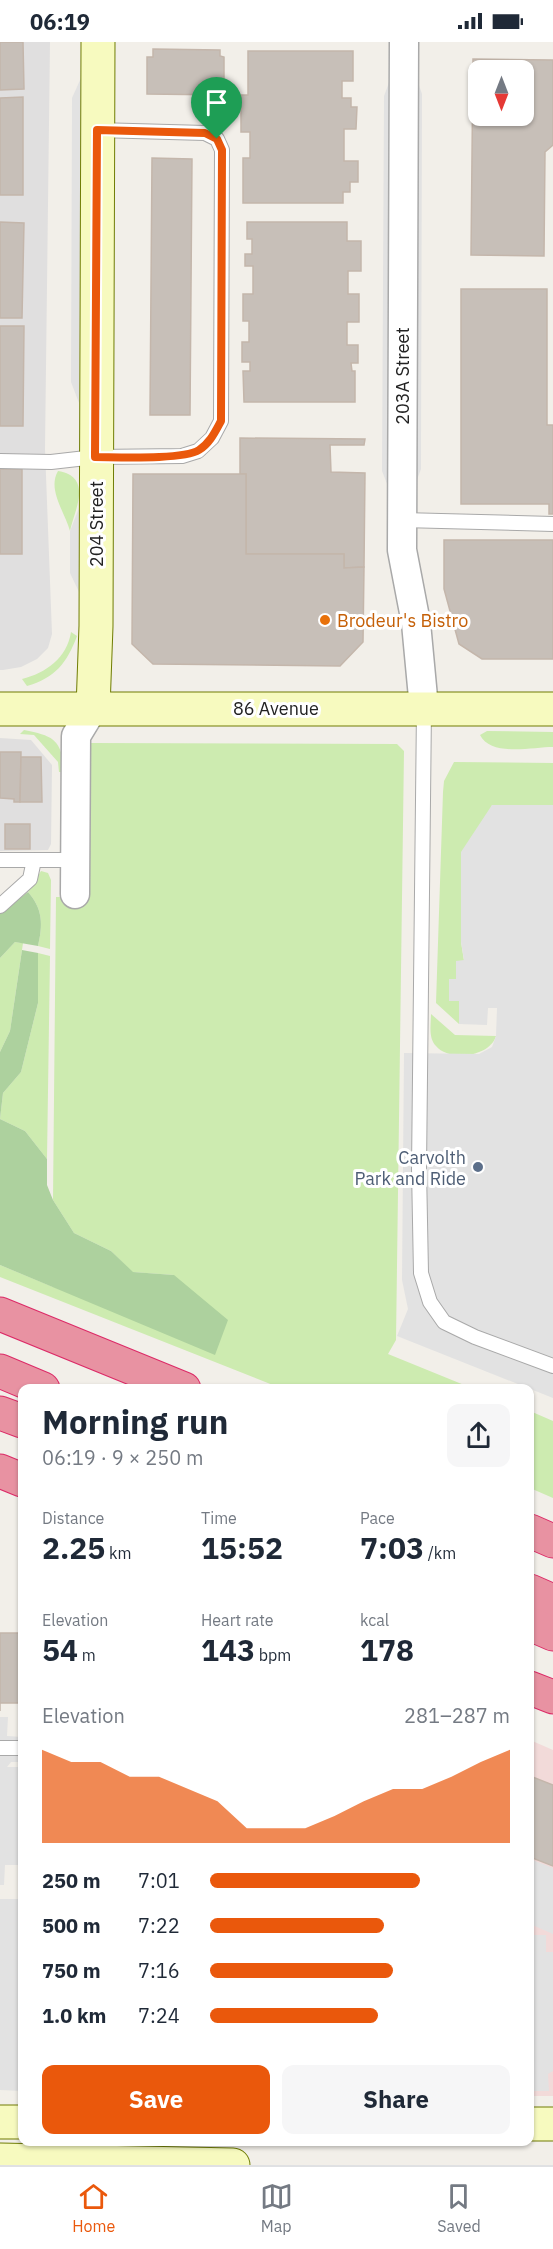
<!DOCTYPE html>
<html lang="en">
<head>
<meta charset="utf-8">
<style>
  :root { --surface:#fff; --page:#f6f6f7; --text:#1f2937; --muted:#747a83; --line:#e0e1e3; --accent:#ea580c }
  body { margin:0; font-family:"IBM Plex Sans",sans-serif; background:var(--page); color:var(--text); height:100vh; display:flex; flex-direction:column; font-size:22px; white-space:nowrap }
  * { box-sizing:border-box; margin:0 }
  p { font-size:20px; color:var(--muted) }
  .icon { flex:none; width:33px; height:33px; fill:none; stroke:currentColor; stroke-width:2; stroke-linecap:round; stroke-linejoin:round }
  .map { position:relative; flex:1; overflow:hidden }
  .details { position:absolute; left:18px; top:1342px; width:516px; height:762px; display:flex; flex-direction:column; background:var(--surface); border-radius:12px; box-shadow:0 2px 4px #0004 }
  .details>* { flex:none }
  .needle { width:39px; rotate:180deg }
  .buttons { position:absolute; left:468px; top:18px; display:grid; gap:12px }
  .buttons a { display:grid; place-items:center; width:66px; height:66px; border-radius:12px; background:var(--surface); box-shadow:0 2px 4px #0004; font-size:30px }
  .pin { position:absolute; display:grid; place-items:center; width:51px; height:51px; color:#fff; margin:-62px -26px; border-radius:50% 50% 50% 0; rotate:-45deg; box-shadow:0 0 6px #0007 }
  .pin .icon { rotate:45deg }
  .round { display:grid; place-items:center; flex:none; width:63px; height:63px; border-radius:12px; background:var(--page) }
  .head { display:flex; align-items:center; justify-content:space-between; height:102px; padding:0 24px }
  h1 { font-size:33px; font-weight:700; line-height:45px }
  .stats { display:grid; grid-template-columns:repeat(3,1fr); gap:9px; height:102px; padding:6px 24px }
  .stats div { display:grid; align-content:center }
  .stats b { font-size:30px; font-weight:700 }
  .stats small { font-size:16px; font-weight:400 }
  .stats p { font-size:16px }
  .chart { height:168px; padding:12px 24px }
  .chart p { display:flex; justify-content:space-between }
  .chart svg { width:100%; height:108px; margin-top:6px; fill:var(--accent); opacity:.7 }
  .cta { display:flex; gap:12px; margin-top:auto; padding:12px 24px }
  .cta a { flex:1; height:69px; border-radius:12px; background:var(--accent); color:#fff; font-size:24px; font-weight:700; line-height:69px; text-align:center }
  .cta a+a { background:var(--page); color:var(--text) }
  ul { padding:0 24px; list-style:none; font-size:20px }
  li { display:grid; grid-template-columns:96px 72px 1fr; align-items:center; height:45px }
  li i { height:15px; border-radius:8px; background:var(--accent) }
  .status { display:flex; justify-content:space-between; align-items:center; height:42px; padding:0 30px; background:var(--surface); direction:ltr }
  .status svg { height:16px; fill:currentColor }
  .dock { display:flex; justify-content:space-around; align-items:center; height:84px; border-top:2px solid var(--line); background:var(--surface); font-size:16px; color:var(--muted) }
  .dock a { display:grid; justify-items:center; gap:3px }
  .dock .current { color:var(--accent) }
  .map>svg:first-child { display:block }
  .residential { fill:#e0dfdf }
  .commercial { fill:#f2dad9 }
  .grass { fill:#cdebb0 }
  .forest { fill:#add19e }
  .parking { fill:#e2e2e2 }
  .building { fill:#c7bfb8; stroke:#c4b6ab; stroke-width:1.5; fill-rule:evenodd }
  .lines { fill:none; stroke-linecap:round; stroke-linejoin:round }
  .lane-casing { stroke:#a9a9a9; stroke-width:16 }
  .street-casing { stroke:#a9a9a9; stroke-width:31 }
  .secondary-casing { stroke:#707d05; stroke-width:35 }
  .highway-casing { stroke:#dc2a67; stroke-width:35 }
  .lane { stroke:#fff; stroke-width:14 }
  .street { stroke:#fff; stroke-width:28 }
  .secondary { stroke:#f7fabf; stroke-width:33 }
  .highway { stroke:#e892a2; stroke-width:33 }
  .route-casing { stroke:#fff; stroke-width:12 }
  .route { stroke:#ea580c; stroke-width:8 }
  .food-dot { fill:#e8710a; stroke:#fff; stroke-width:2 }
  .service-dot { fill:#5c6f8a; stroke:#fff; stroke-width:2 }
  .labels { text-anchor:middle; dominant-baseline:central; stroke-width:6; stroke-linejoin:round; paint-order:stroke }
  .street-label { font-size:18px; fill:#222; stroke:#fff }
  .food-label { font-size:18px; fill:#c56008; stroke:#fff; text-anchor:start }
  .service-label { font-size:18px; fill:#4e5e75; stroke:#fff; text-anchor:end }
</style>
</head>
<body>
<div class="status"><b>06:19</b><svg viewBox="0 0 49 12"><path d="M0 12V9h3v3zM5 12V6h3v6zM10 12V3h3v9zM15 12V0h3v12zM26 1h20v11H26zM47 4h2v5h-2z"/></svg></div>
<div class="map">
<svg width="553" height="2123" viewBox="0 0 553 2123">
  <rect width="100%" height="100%" fill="#f2efe9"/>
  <!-- residential -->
  <g class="residential">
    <path d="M0,0H50L45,407L52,592L48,606L37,617L21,625L3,628H0Z"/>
    <path d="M0,696L31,698L52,723L51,802L48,808L0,809Z"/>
  </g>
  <!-- commercial -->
  <path class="commercial" d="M530,1698L553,1708V2054H530Z"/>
  <!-- grass -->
  <g class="grass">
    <path d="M58,429C94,435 74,469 70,489C65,470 47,448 58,429Z"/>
    <path d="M71,590L77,594C67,621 55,636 27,644L22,637C46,631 67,616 71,590Z"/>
    <path d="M24,688C55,694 61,698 65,730H59L58,720L34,693L20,692Z"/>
    <path d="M487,689L553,690V705C532,705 491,715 480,693Z"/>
    <path d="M90,701L397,702L404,709L396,1298L388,1312L474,1347H283L0,1235V1223L53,1245L174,1233L132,1230L111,1209L74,1191L53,1158L56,855H64Z"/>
    <path d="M454,720L553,721V763H492L461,900L464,919L456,937L449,938V958L459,959V982L436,961L443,750L444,739Z"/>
    <path d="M41,829L48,831L51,838L50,907L38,904C43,883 43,867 28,850Z"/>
    <path d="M15,900L23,901L10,989L0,1010V916Z"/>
    <path d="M38,911L50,914L47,1117L25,1089L0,1077L3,1051L21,1030L38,961Z"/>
    <path d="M431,972L455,993L496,994C490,1015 449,1020 436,1004C428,996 431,982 431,972Z"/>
    <path d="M530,1369L553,1379V1456L530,1446Z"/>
  </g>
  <!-- forest -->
  <g class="forest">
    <path d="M28,850C43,867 43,883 38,904L15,900L0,916V869L2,870Z"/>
    <path d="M22,908L38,911V961L21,1030L3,1051L0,1077L25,1089L47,1117V1143L53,1158L74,1191L111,1209L133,1230L174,1233L228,1278L215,1313L0,1223V1010L10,989Z"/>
  </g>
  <!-- parking -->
  <g class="parking">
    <path d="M415,32L422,52L421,427L412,451Z"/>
    <path d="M81,36L79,361L71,340L72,56Z"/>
    <path d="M390,38L391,452L382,429L384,54Z"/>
    <path d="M79,466L80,552L70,531V489Z"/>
    <path d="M492,763H553V1356L397,1294L408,1267L402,1238L404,1011L479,1012L492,1005L496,994L497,966H488L487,983L459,982V959H449V937H456V919L464,918L461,900V810Z"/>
    <path d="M0,1675H8L7,1694L22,1695V1720H11L7,1725H22V1823H5L4,1843H0Z"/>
    <path d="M530,1817L553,1826V1892L530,1882Z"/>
    <path d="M0,1857H22V2049L0,2048Z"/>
    <path d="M530,1893H546V1910H553V2029L548,2032L549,2049H530Z"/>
  </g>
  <!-- building -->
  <g class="building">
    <path d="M0,0H23L24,47L0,48Z"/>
    <path d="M153,7L220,8V14L224,15V53L147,52V15H153Z"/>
    <path d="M248,9H353V39H342V56H351V65H357L356,87H344V119H358V140H350V150H343V161H243V116H250V90H241V53H248Z"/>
    <path d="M473,17L553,18V103L545,110L544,214L471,213ZM478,28H524V74H478Z"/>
    <path d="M23,55V153H0V56Z"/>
    <path d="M152,116L192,117L190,373H150Z"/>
    <path d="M0,180L24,181L22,276H0Z"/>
    <path d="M247,180H347V199H361V229H348V252H359V280H347V303H358V321H351L352,329H355V360H244L243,329H250V320H242V300H249V279H243V252H253V224H245V212H252V197H247Z"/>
    <path d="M461,247H547V383H553V472H549V462H461Z"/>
    <path d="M0,284H24L23,384H0Z"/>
    <path d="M240,396L365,397L364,403H330L331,430L365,431L364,525L344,526V512H246V432H240Z"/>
    <rect x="0" y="427" width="22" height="85"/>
    <path d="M133,432H246V512H344V526L364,525L363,600L340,624L153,622L132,602Z"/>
    <path d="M444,498H553V617H482L459,602L444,547Z"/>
    <path d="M0,710H21L20,760H14V757L0,756Z"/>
    <path d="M21,715H41L42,760H20Z"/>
    <rect x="5" y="782" width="25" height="25"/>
    <path d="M0,1591H22V1661H0V1669Z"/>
    <path d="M530,1734L553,1743V1824L530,1815Z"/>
  </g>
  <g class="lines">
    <defs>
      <g id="lane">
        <path d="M0,419L51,420L95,415L182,414L198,409L212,396L221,379L222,108L217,97L205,91L97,88"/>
        <path d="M402,478L553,482"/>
        <path d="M424,666L419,1127L421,1231L430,1260L444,1280L475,1295L553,1324"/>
        <path d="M0,818H75"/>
        <path d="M0,864L30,837L34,818"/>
        <path d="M0,1706H22"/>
      </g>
      <g id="street">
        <path d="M404,0L402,508L416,581L424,666"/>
        <path d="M75,852L76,694L93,666"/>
      </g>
      <g id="secondary">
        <path d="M93,666L96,584L98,0"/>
        <path d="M0,667H553"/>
        <path d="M0,2080H22"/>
        <path d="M530,2082H553"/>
        <path d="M0,2118L233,2123"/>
      </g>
      <g id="highway">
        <path d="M0,1272L184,1347"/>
        <path d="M0,1329L43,1347"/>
        <path d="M0,1371L22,1379"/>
        <path d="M0,1429L22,1438"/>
        <path d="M530,1489L553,1499"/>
        <path d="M530,1549L553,1559"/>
        <path d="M530,1582L553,1592"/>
        <path d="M530,1646L553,1655"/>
      </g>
    </defs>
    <!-- lane casing -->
    <use href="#lane" class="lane-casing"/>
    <!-- street casing -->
    <use href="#street" class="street-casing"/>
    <!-- secondary casing -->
    <use href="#secondary" class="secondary-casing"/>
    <!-- highway casing -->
    <use href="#highway" class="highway-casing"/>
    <!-- lane -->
    <use href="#lane" class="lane"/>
    <!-- street -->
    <use href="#street" class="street"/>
    <!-- secondary -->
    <use href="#secondary" class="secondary"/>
    <!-- highway -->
    <use href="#highway" class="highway"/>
  </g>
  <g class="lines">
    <defs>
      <path id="route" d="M97,88L205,91L217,97L222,108L221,379C215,390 210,401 199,408C183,418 117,415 95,415Z"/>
    </defs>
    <!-- route casing -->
    <use href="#route" class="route-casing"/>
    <!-- route -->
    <use href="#route" class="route"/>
  </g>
  <!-- markers -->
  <circle class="food-dot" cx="325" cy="578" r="6"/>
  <circle class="service-dot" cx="478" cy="1125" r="6"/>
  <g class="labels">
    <!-- street labels -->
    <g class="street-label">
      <text transform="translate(402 334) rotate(-90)">203A Street</text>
      <text transform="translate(96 482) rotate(-90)">204 Street</text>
      <text x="276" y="666">86 Avenue</text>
    </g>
    <!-- food labels -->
    <g class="food-label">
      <text x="337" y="578">Brodeur's Bistro</text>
    </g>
    <!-- service labels -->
    <g class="service-label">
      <text x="466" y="1115">Carvolth<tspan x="466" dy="21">Park and Ride</tspan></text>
    </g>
  </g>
</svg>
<div class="buttons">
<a><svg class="needle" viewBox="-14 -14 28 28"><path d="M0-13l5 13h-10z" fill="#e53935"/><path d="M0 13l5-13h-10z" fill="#747a83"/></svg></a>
</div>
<div class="pin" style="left:217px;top:97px;background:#1e9e55"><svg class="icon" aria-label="arrive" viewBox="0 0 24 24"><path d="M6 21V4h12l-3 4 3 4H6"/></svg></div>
<section class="details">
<div class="head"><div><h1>Morning run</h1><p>06:19 · 9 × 250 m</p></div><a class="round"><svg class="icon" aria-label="share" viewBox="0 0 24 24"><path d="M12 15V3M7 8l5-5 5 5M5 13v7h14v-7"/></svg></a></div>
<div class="stats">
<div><p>Distance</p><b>2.25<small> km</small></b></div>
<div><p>Time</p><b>15:52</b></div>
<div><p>Pace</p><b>7:03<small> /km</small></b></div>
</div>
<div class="stats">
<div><p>Elevation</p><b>54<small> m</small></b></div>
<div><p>Heart rate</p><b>143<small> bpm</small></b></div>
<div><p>kcal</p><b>178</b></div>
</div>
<div class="chart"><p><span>Elevation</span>281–287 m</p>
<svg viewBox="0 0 160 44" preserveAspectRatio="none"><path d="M0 44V6L10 11L20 11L30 17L40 17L50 22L60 27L70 38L80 38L90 38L100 33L110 27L120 22L130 22L140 17L150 11L160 6V44z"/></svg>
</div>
<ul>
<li><b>250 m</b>7:01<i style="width:70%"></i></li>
<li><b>500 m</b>7:22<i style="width:58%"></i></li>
<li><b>750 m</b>7:16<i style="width:61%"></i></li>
<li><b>1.0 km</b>7:24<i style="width:56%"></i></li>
</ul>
<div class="cta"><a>Save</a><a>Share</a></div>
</section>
</div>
<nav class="dock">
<a class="current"><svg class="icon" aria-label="home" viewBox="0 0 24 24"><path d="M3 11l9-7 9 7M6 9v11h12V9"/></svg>Home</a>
<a><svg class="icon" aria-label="map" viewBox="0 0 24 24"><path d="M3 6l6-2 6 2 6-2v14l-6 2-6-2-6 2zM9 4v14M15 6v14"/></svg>Map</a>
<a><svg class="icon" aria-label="saved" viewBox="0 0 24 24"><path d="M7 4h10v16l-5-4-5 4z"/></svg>Saved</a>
</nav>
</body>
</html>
